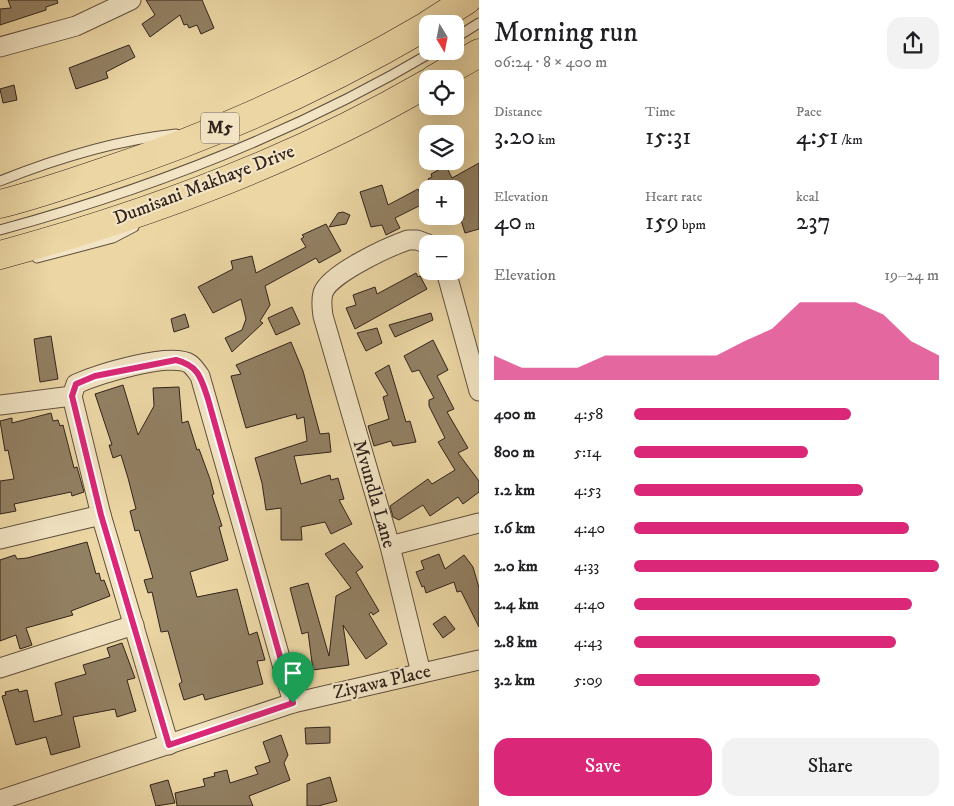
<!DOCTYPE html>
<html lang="en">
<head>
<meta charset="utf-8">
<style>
  :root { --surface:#fff; --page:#f2f2f2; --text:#202124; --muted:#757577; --accent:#db2777 }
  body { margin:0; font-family:"IM FELL DW Pica",serif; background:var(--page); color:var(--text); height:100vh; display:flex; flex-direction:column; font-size:19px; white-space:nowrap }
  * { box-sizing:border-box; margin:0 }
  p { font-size:16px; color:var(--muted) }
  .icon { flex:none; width:28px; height:28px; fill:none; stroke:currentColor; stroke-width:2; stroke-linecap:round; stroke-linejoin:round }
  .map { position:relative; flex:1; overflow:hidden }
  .panel { display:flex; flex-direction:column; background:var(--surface); width:475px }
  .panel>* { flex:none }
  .needle { width:32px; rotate:170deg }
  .fabs { position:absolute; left:419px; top:15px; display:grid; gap:10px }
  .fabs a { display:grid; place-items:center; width:45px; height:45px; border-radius:10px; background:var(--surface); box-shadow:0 5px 20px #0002; font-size:25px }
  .pin { position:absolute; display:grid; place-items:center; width:42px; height:42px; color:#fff; margin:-51px -21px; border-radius:50% 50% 50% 0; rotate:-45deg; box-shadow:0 0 5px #0007 }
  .pin .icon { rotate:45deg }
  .round { display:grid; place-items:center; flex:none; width:52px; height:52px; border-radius:15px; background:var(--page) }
  .summary { display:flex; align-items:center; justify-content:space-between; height:85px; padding:0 15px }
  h1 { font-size:28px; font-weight:600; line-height:38px }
  .stats { display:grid; grid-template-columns:repeat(3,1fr); gap:8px; height:85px; padding:5px 15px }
  .stats div { display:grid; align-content:center }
  .stats b { font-size:25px; font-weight:600 }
  .stats small { font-size:14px; font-weight:400 }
  .stats p { font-size:14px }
  .chart { height:140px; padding:10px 15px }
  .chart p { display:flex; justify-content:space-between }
  .chart svg { width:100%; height:90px; margin-top:5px; fill:var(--accent); opacity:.7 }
  .primary-button { display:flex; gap:10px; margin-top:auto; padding:10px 15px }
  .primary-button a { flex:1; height:58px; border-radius:15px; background:var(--accent); color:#fff; font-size:20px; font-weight:600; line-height:58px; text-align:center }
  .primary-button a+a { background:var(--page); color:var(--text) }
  ul { padding:0 15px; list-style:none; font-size:16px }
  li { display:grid; grid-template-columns:80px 60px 1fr; align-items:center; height:38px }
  li i { height:12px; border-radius:6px; background:var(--accent) }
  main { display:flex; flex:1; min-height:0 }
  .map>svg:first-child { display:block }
  .building { fill:#928063; stroke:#31231c }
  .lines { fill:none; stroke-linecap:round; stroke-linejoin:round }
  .lane-casing { stroke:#60503e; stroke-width:11 }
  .street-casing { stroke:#60503e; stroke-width:21 }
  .primary-casing { stroke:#31231c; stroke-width:29 }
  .lane { stroke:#f2e4c4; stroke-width:9 }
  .street { stroke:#f2e4c4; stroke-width:19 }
  .primary { stroke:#ebd6a4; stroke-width:28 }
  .route-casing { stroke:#fff; stroke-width:10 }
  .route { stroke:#db2777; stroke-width:6 }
  .labels { text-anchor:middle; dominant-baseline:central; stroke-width:4.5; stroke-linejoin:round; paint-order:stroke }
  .shield { fill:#f2e4c4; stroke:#6b5d4e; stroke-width:1 }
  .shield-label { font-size:18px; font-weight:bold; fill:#31231c }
  .street-label { font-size:19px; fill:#31231c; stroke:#f2e4c4 }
</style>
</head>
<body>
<main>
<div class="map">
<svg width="479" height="806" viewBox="0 0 479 806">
  <rect width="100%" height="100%" fill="#ebd6a4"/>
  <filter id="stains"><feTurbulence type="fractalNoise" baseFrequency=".004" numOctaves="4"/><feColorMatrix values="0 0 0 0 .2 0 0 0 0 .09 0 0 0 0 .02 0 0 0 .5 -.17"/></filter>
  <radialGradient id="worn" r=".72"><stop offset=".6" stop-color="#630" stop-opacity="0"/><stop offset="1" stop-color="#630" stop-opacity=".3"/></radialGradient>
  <!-- building -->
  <g class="building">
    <path d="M8,0H57L58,3L46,7V10L0,25V9L11,8Z"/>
    <path d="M146,0H202L214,28L201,34L197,25L189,28L187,24L184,25L180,15L150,37L142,24L155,15Z"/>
    <path d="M129,45L135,57L106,72L108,78L76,89L69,68Z"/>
    <path d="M14,85L17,100L3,103L0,89Z"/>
    <path d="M479,163V229L465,233L461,220L464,219L455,189H432L428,179L432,177L431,174L446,166L452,178Z"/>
    <path d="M382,185L388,205L418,189L425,203L395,218L400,228L386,235L382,225L371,227L360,192Z"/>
    <path d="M343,212L350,215L346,224L329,227L338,213Z"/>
    <path d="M326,224L341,251L319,263L316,258L265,286L270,305L260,321L263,323L232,352L225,338L242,330L246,319L241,299L213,313L198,287L233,269L231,261L252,256L256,273L306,247L301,239L304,237L302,235Z"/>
    <path d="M416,273L418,277L420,276L427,289L355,329L346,308L356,305L353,295L375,287L377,294Z"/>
    <path d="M292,307L300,324L276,335L268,318Z"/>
    <path d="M431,313L433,320L395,337L389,325Z"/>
    <path d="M185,314L189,327L174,332L171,319Z"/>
    <path d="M377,328L382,343L366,351L357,333Z"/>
    <path d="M51,336L58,379L40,382L34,339Z"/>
    <path d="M433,340L448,370L437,376L454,409L447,412L468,448L458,453L479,481V492L463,504L458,497L430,516L423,505L399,520L393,517L390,506L428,479L432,484L455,470L438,442L445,438L429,406V400L434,398L419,370L412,372L404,356Z"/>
    <path d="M291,342L303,371L320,434L329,433L331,452L294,456L301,484L330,475L331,480L338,478L344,499L339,500L352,524L331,534L325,522L301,527L302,540H281V508L266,510L262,483L255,458L307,441L304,417L297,419L296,414L246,428L231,376L241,374L236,365Z"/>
    <path d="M389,365L406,422L410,421L416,442L393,446L391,441L374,446L368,426L389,419L383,397L388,395L375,373Z"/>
    <path d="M123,385L138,435L154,406L153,388L179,387L182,423L188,421L197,450L199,449L210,479L214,494L212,495L222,526L219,527L228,560L190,572L197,597L237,589L249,635L257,632L265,660L257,661L263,684L205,700L203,694L184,700L179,684L182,682L168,631L161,632L152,592L148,593L144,580L153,578L139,530L135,531L130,511L136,509L128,478L121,455L113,458L109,445H112L95,394Z"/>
    <path d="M51,413L53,421L58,420L60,426L63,425L74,468L77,467L84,492L72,496L71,492L14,504L16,511L0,514V481L14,479L8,450L5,451L0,421L12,418V423Z"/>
    <path d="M87,542L96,574L99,573L101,581L104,580L110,596L71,611L73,615L26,628L32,645L20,649L16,635L0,641V560L15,555L17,559L27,558Z"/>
    <path d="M344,543L363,567L356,572L379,611L373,615L371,612L369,614L387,644L366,659L343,625L349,665L313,670L308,632L302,634L290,588L308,583L329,656L336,596L351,588L325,554Z"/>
    <path d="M439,554L445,569L464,555L473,567L479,588V627L461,591L457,592L454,582L426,593L424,586L422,587L416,572L424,569L421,561Z"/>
    <path d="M445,616L455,629L443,638L433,624Z"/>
    <path d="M122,643L135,678L127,680L136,711L117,717L115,709L73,717L80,747L51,755L46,737L16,745L2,696L6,695L5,692L18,689L19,692L27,690L34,722L62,715L55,683L86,674L83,665L110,657L107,648Z"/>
    <path d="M330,727V743L306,744L305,728Z"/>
    <path d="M281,735L288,755L284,763L290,780L249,796L253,806H177L175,793L205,786L203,779L215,776L214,773L227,770L230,783L258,774L255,767L270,762L263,742Z"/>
    <path d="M330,777L337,801L318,806H307V784Z"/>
    <path d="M168,780L175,803L156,806L150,785Z"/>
  </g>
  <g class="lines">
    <defs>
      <g id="lane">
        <path d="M455,38L479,23"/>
        <path d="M0,181C55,159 117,140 176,134"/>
        <path d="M0,230C151,189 299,131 434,51"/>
        <path d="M37,258L113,238L134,227"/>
      </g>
      <g id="street">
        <path d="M0,47L76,26L131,0"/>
        <path d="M446,271L479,391"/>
        <path d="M0,405L72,396"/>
        <path d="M0,539L101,515"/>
        <path d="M390,546L479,523"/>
        <path d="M0,668L134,625"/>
        <path d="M421,673L390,546L323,316C322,309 321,300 323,293C329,274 388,247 408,240H417L428,244"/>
        <path d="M169,745L101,515L72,396L76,384C96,375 171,351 190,364C194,367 197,372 200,376L293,703"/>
        <path d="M0,800L293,703L479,660"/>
      </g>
      <g id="primary">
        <path d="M429,24L467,0"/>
        <path d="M434,79L479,53"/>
        <path d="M0,204C36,195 71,183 106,171C218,134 326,85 428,25"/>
        <path d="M0,255C148,215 295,160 428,83"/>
      </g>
    </defs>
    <!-- lane casing -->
    <use href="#lane" class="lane-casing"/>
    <!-- street casing -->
    <use href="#street" class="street-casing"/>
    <!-- primary casing -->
    <use href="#primary" class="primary-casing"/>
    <!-- lane -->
    <use href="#lane" class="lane"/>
    <!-- street -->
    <use href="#street" class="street"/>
    <!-- primary -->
    <use href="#primary" class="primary"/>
  </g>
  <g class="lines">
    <defs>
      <path id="route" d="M176,360C199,366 201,378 208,399L293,703L169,745L101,515L72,396L76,384L95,376Z"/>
    </defs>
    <!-- route casing -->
    <use href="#route" class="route-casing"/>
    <!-- route -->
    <use href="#route" class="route"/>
  </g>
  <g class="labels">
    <!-- shield labels -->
    <rect class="shield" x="201" y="112.5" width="38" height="31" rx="4"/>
    <g class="shield-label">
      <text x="220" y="128">M5</text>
    </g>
    <!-- street labels -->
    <g class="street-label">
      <text transform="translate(204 185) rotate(-21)">Dumisani Makhaye Drive</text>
      <text transform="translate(374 494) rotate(74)">Mvundla Lane</text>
      <text transform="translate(382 682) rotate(-13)">Ziyawa Place</text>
    </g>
  </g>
  <rect width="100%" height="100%" filter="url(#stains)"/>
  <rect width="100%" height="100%" fill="url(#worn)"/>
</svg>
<div class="fabs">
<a><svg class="needle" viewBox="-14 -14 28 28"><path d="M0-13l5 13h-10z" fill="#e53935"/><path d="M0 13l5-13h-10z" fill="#757577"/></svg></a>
<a><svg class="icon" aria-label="locate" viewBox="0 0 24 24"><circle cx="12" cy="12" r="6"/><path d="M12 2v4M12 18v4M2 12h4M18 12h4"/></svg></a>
<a><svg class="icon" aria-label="layers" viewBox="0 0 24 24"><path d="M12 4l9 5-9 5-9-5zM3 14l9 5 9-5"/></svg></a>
<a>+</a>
<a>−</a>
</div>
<div class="pin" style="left:293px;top:703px;background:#1e9e55"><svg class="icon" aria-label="arrive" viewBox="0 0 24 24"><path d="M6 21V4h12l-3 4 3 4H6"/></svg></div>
</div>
<section class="panel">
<div class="summary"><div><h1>Morning run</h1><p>06:24 · 8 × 400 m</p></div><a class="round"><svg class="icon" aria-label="share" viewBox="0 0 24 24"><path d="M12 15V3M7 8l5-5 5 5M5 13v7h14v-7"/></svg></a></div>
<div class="stats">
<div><p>Distance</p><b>3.20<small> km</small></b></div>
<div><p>Time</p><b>15:31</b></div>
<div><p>Pace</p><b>4:51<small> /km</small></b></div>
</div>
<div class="stats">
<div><p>Elevation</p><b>40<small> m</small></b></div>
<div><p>Heart rate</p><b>159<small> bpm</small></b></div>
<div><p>kcal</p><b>237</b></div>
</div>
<div class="chart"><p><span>Elevation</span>19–24 m</p>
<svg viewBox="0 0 160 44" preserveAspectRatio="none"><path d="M0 44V32L10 38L20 38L30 38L40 32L50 32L60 32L70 32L80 32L90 25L100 19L110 6L120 6L130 6L140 12L150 25L160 32V44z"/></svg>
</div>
<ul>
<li><b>400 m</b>4:58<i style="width:71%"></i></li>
<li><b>800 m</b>5:14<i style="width:57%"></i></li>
<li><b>1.2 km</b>4:53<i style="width:75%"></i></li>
<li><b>1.6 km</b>4:40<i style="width:90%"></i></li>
<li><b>2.0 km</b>4:33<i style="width:100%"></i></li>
<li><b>2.4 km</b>4:40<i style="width:91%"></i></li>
<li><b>2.8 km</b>4:43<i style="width:86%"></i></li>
<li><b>3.2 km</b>5:09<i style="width:61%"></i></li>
</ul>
<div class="primary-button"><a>Save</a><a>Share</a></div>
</section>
</main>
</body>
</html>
